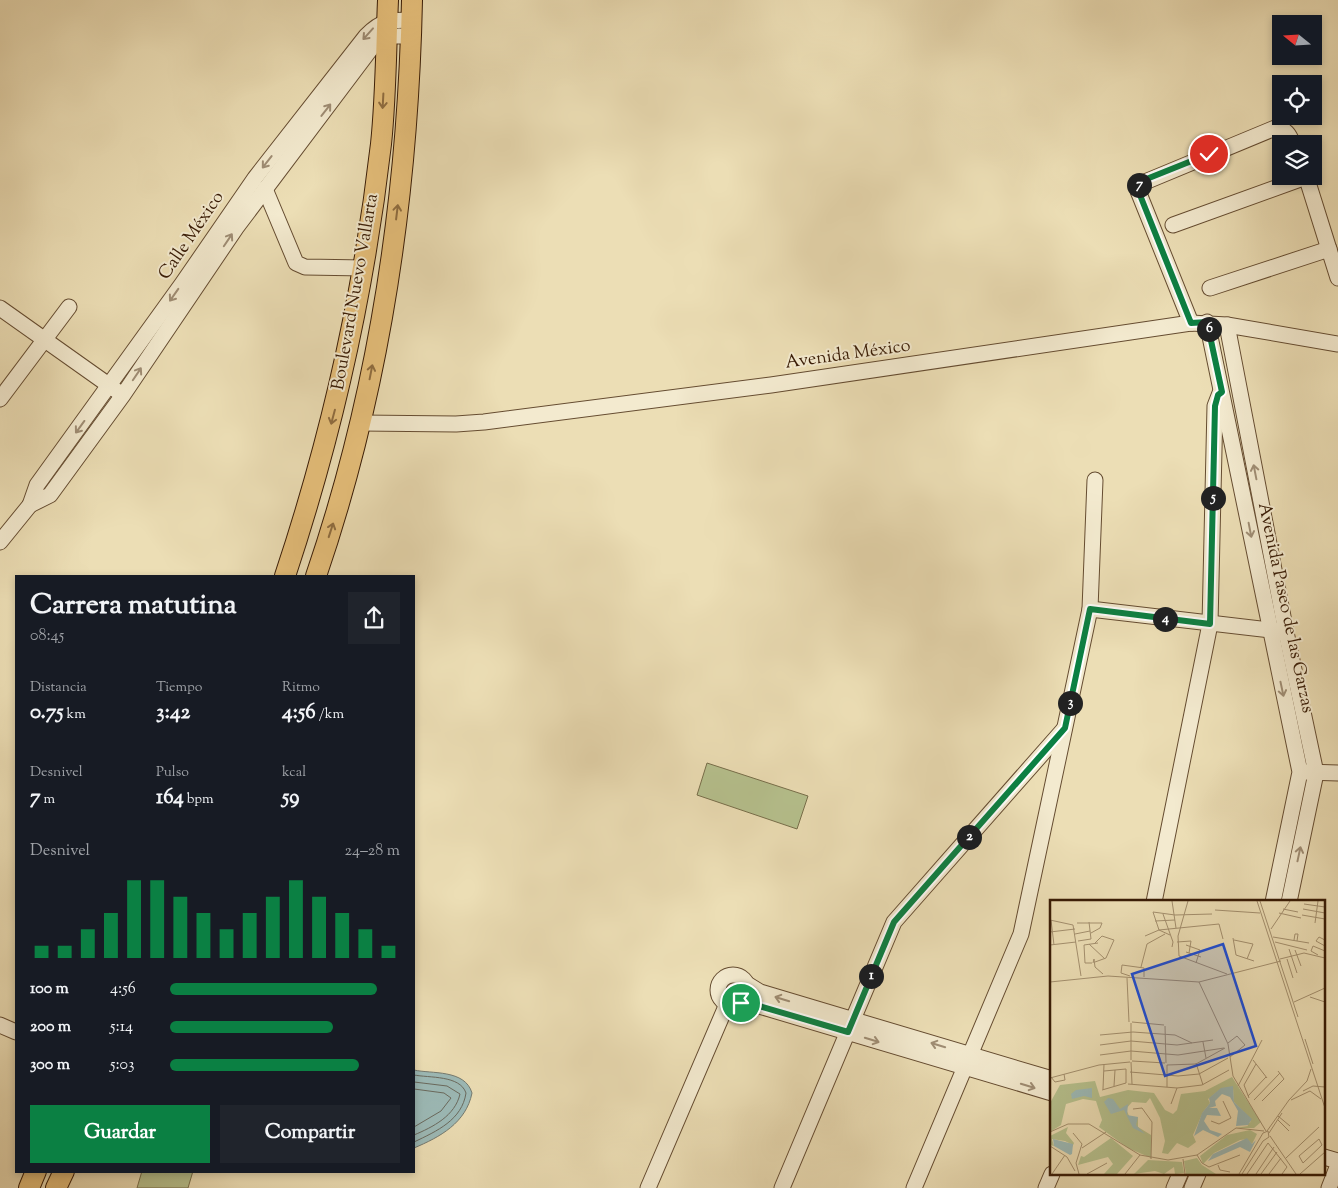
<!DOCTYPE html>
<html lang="es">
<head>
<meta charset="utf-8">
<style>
  :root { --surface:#171b24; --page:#20242c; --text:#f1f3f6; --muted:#9ea1a6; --accent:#0b8043 }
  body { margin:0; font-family:"Sorts Mill Goudy",serif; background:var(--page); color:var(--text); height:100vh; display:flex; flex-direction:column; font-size:19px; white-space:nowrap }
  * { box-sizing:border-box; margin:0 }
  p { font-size:16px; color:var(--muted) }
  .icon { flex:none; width:28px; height:28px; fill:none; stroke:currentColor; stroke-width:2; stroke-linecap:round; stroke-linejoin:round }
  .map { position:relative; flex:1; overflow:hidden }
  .sheet { position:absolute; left:15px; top:575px; width:400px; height:598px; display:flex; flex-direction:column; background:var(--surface); border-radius:0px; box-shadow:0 2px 8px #0003 }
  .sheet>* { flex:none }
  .needle { width:32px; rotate:288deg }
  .buttons { position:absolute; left:1272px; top:15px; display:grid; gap:10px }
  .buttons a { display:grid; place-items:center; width:50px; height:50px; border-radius:0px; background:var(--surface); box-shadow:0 2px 8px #0003; font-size:25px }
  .pin { position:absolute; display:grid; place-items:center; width:42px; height:42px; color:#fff; margin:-21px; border:2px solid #fff; border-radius:50%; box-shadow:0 1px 5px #0007 }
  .km { position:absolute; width:25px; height:25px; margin:-12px; border-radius:50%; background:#222; color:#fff; font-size:14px; line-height:25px; text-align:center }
  .round { display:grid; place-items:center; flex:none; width:52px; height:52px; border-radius:0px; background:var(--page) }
  .overview { display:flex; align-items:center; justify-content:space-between; height:85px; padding:0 15px }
  h1 { font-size:28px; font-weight:800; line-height:38px }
  .figures { display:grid; grid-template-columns:repeat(3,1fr); gap:8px; height:85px; padding:5px 15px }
  .figures div { display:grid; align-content:center }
  .figures b { font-size:21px; font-weight:800 }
  .figures small { font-size:14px; font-weight:400 }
  .figures p { font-size:14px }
  .chart { height:140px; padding:10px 15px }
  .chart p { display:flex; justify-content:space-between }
  .chart svg { width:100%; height:90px; margin-top:5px; stroke:var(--accent); stroke-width:6 }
  .primary-button { display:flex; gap:10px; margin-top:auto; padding:10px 15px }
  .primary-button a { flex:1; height:58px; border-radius:0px; background:var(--accent); color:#fff; font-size:20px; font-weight:800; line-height:58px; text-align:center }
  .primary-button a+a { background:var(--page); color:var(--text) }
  ul { padding:0 15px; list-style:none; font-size:16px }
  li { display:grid; grid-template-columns:80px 60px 1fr; align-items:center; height:38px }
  li i { height:12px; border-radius:6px; background:var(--accent) }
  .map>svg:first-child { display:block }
  .green { fill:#b6c18e; stroke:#776e4a }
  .water { fill:#9cbab7; stroke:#747a70 }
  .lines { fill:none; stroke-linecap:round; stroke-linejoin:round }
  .shore { stroke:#6a6a5e; stroke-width:1 }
  .minor-casing { stroke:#654c31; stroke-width:17 }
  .major-casing { stroke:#381b05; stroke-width:22 }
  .minor { stroke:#f3eacf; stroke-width:15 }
  .major { stroke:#e6bf7a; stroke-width:20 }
  .oneway { stroke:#9f8d74 }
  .oneway2 { stroke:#8f6d40 }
  .route-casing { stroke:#fff; stroke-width:10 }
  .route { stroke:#0b8043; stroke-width:6 }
  .labels { text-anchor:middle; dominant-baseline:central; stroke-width:4; stroke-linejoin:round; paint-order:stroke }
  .street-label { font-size:18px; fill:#381b05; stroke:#f3eacf }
  .inset-road { fill:none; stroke:#a4906f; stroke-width:1 }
  .view { fill:#1d4ed8; fill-opacity:0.15; stroke:#1d4ed8; stroke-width:2.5 }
  .inset-edge { fill:none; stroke:#381b05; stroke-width:2.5 }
</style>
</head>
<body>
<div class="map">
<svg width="1338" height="1188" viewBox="0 0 1338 1188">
  <rect width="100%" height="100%" fill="#ecdeb5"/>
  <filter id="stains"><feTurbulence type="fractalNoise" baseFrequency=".004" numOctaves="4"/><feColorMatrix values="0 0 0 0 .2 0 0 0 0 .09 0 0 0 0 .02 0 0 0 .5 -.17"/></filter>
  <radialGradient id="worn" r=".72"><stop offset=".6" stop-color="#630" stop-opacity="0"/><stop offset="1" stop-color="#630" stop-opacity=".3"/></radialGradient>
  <!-- green -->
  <g class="green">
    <path d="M707,763L808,796L797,829L697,795Z"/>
    <path d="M142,1171H193L188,1188H137Z"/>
  </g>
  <!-- water -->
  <path class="water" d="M414,1070C431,1074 465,1069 472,1093C466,1123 440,1137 414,1148Z"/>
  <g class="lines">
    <!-- shore -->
    <g class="shore">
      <path d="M414,1075C429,1078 460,1075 466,1093C462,1120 437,1131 414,1142"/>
      <path d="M414,1082L447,1086L460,1094C455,1116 433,1127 414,1135"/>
      <path d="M414,1089L444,1093L451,1098L441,1111L414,1127"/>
    </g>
    <defs>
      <g id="minor">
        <path d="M1306,176L1338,278"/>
        <path d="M265,189L296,263L305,267L365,268"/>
        <path d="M1173,225L1306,177"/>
        <path d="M1210,288L1329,249"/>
        <path d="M0,308L117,391"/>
        <path d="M1207,322L1300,772L1273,902"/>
        <path d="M1191,323L1138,191L1140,184L1275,128C1286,129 1289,134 1293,144"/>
        <path d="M1227,325L1286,632L1316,773L1289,902"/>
        <path d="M0,399L69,307"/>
        <path d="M361,423L456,424L484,422L771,385L1191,323L1227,325L1338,344"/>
        <path d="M30,505L50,495L123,395L236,228L373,46L387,36H411"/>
        <path d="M0,542L30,505L37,485L182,284L255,178L366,36C382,20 390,20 412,20"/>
        <path d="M1090,609L1279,631"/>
        <path d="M1306,772L1338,773"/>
        <path d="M1154,902L1210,624L1215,406L1220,393"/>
        <circle cx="733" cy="990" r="15"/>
        <path d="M747,984L760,992L1052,1079"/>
        <path d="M741,1003L756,1005L1052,1093"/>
        <path d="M0,1025L16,1032"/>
        <path d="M1324,1157L1338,1161"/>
        <path d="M648,1188L727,1004"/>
        <path d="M782,1188L894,922L1064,729"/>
        <path d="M914,1188L1021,934L1090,609L1095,480"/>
        <path d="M1046,1188L1052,1174"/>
        <path d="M1174,1188L1180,1174"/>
        <path d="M1192,1188L1198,1174"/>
        <path d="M1329,1188L1338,1165"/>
      </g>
      <g id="major">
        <path d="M285,576C332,435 364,292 381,144C386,97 386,48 388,0"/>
        <path d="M316,576C379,392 408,194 412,0"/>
        <path d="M29,1188L36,1171"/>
        <path d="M56,1188L64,1171"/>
      </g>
    </defs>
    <!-- minor casing -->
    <use href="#minor" class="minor-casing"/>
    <!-- major casing -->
    <use href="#major" class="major-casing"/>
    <!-- minor -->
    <use href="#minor" class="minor"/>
    <!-- major -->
    <use href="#major" class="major"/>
  </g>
  <!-- one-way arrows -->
  <defs><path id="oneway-shaft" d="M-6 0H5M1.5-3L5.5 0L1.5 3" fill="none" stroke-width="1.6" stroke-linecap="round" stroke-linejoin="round" transform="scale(1.25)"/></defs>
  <g class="oneway">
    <use href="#oneway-shaft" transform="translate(368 34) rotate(132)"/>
    <use href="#oneway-shaft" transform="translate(326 110) rotate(-52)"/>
    <use href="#oneway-shaft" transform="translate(267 162) rotate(128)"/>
    <use href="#oneway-shaft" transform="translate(228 240) rotate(-56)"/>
    <use href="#oneway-shaft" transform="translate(174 295) rotate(125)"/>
    <use href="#oneway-shaft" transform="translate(137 374) rotate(-56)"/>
    <use href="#oneway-shaft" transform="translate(80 427) rotate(126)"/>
    <use href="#oneway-shaft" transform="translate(1255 472) rotate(-101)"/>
    <use href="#oneway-shaft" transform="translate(1250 530) rotate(79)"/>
    <use href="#oneway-shaft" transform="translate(1282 689) rotate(78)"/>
    <use href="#oneway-shaft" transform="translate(1299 854) rotate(-78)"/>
    <use href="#oneway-shaft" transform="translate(782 999) rotate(-163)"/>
    <use href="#oneway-shaft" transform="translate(872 1040) rotate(17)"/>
    <use href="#oneway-shaft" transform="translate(938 1045) rotate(-163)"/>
    <use href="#oneway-shaft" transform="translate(1028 1086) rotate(17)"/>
  </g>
  <g class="oneway2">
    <use href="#oneway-shaft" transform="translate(383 101) rotate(93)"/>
    <use href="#oneway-shaft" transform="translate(397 212) rotate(-83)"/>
    <use href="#oneway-shaft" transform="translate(371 372) rotate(-79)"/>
    <use href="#oneway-shaft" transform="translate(333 417) rotate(105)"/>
    <use href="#oneway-shaft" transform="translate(331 530) rotate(-72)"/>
  </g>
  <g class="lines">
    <defs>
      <path id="route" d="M741,1003L756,1005L848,1032L894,922L1065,728L1090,609L1210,624L1215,406L1218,395L1222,392L1207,322L1191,323L1138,190L1144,180L1209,154"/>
    </defs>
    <!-- route casing -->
    <use href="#route" class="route-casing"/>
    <!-- route -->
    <use href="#route" class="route"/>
  </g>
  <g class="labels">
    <!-- street labels -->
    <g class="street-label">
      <text transform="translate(192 236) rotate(-56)">Calle México</text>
      <text transform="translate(356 292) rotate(-80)">Boulevard Nuevo Vallarta</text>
      <text transform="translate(848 355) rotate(-8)">Avenida México</text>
      <text transform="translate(1285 608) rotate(78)">Avenida Paseo de las Garzas</text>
    </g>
  </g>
  <!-- overview -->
  <g transform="translate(1050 900)">
    <rect width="275" height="275" fill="#ecdeb5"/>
    <path d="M182,177L211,222L204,228H186L198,226L195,220L200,223L201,219L184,202L183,188H172L158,199L160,203L153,212L143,235L146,242L138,248L127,243L118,254L112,253L115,241L110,218L100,198L96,203L82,202L76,209L80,218L88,217V227L101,235V258L78,248L49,227L52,220L46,201L33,199L16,204L11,225L0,232V203L10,185L45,181L50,197L78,190L104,193L115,210L123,214L127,210L131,194L155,191ZM18,227L16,233L24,243L21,250L18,248L21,244L15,241L2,239L4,246L0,245V236ZM200,230L207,234L202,244L197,239L190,240L164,253L153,264L150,256L177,235ZM61,238L83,256L67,274H54L63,264L58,257L28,265L31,256L34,257ZM147,258L152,265L166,274H136L134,261ZM98,260L132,262L134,273L125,274L124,267L114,274L105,271L84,274Z" fill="#b6c18e"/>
    <path d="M183,186L184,202L202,219L198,225L186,226L188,211L180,197L172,194L165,201L166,206L159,208H167L171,216L157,215L154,221L160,230L172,234L168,237L153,230L144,236L152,213L160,203L159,198L171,188ZM42,188V198L34,196L22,199L21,194L26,190ZM58,198L63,199L70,209L78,204L77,215L88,217L86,225L95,234L83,228L74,210L61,214L54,202ZM197,238L202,244L206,240L200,252L190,247L158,261L163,254ZM3,239L23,244L22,254L20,255L4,246Z" fill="#9cbab7"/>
    <path class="inset-road" d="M122,1L126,28M138,1L128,36L129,56L177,74M207,1L275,208M210,1L248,117M254,4L275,7M233,9L248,12M253,9L275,13M165,10L210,13M229,13L251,18M113,14L123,42L122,47M252,15L275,19M0,20L23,25M1,20L4,45M105,21L125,20M27,23H52L50,28L41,33M265,23L268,1M23,25L31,76M221,29L240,1M0,32L25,29M25,34L40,31M120,35L109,30L103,12L125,15L162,14M95,36L109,30L169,24L173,39M223,37L259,43M183,38L186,55L204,61M184,40L203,44L197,59M244,40L245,34H248L247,41M275,40L269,37L266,41L275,46M28,41L41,39L39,22M127,42L141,41L139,53M225,42L257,50M39,44L55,59M44,44L52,36L64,40L56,58L45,62M0,45L26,42M136,45L150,50L146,63M239,49L247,73M245,50L251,66M136,52L151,57M268,55L261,51L263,46L275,51M230,59L254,53L275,58M237,59L243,78M42,63H35L34,45L48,43M43,63L44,59L45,67L53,74M91,67L97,44L115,34M80,76L71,73L72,65L94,68V77M77,78L79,122M0,82L58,76L149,82L231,61M149,82L178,144L183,176L216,231M260,97L275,102M244,102L275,88M82,122L114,125M81,123V160M115,126L116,163M50,135L83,132L125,135L142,143M255,139L263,164M153,142L156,158M178,143L187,136L195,145L180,157M50,145L81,141L127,145L163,140M50,155L81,151L128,155L174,148M203,160L217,178M82,161L115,163M81,162L82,184M146,163L153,185M117,165L146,164L175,148M117,165V187M80,172L128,176L149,174L178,158M1,177L5,182L15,180L14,174M0,178L49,165L80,162M78,184L127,188L152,185L179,170M64,186L65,170M188,186L212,140M53,189L54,164M52,190L76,183V169L54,171M253,191L263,186L275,187M198,196L216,177M199,198L194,185L206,164M204,200L230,173M239,200L257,181L261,169M241,200L260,191L271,199M212,201L234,179L228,171M121,204L127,188M83,209L92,208L102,222L101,259M228,216L240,226M228,220L239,231M161,221L169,224L181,218L173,201M217,231L239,200M0,232L18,224H39L90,255L118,260L147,255L186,228L214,231M23,233L32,244L26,263L29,274M219,233L232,213M220,236L246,274M269,239L272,245L253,263L249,256ZM0,246L17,257L25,271M32,248L56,232M147,255L152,263L159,267L190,255M236,258L269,227M133,259L135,274M168,265L170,270L180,272M2,274L15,255M37,274L57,263M75,274L90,255M189,274L213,233L218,231L219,237L213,241L192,274M197,274L218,243L237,267L232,274M206,274L224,247M211,274L227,252M219,274L231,258M250,274L275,252"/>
    <path class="view" d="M173,44L206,146L115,176L82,74Z"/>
    <rect width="275" height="275" class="inset-edge"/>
  </g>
  <rect width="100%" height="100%" filter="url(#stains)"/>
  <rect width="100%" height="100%" fill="url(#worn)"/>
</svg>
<div class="buttons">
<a><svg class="needle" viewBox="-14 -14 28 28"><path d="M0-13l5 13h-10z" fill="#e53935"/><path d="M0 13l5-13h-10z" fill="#9ea1a6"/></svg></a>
<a><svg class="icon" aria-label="locate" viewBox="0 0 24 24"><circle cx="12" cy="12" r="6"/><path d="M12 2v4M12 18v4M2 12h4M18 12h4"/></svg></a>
<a><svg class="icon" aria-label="layers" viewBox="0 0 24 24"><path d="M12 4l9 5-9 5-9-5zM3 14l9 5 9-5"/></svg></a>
</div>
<div class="pin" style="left:741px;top:1003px;background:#1e9e55"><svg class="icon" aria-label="arrive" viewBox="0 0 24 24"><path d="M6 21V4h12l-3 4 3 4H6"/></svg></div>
<div class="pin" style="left:1209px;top:154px;background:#d93025"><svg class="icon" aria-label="check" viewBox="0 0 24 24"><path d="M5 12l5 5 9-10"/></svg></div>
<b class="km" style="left:871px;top:976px">1</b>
<b class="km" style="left:969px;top:837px">2</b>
<b class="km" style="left:1070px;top:703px">3</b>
<b class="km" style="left:1165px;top:619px">4</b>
<b class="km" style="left:1213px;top:498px">5</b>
<b class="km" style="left:1209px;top:329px">6</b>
<b class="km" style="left:1139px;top:185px">7</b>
<section class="sheet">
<div class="overview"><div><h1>Carrera matutina</h1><p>08:45</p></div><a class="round"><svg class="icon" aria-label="share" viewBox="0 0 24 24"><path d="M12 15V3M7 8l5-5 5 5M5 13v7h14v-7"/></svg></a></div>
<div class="figures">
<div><p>Distancia</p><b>0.75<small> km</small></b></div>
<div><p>Tiempo</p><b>3:42</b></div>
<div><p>Ritmo</p><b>4:56<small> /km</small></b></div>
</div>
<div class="figures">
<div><p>Desnivel</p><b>7<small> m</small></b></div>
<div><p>Pulso</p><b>164<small> bpm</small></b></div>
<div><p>kcal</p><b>59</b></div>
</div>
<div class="chart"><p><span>Desnivel</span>24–28 m</p>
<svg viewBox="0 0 160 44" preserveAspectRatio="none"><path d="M5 44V38M15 44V38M25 44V30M35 44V22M45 44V6M55 44V6M65 44V14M75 44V22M85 44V30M95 44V22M105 44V14M115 44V6M125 44V14M135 44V22M145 44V30M155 44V38"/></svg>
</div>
<ul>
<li><b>100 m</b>4:56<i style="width:90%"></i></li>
<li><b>200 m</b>5:14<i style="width:71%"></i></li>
<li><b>300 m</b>5:03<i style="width:82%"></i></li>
</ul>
<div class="primary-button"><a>Guardar</a><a>Compartir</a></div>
</section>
</div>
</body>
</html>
